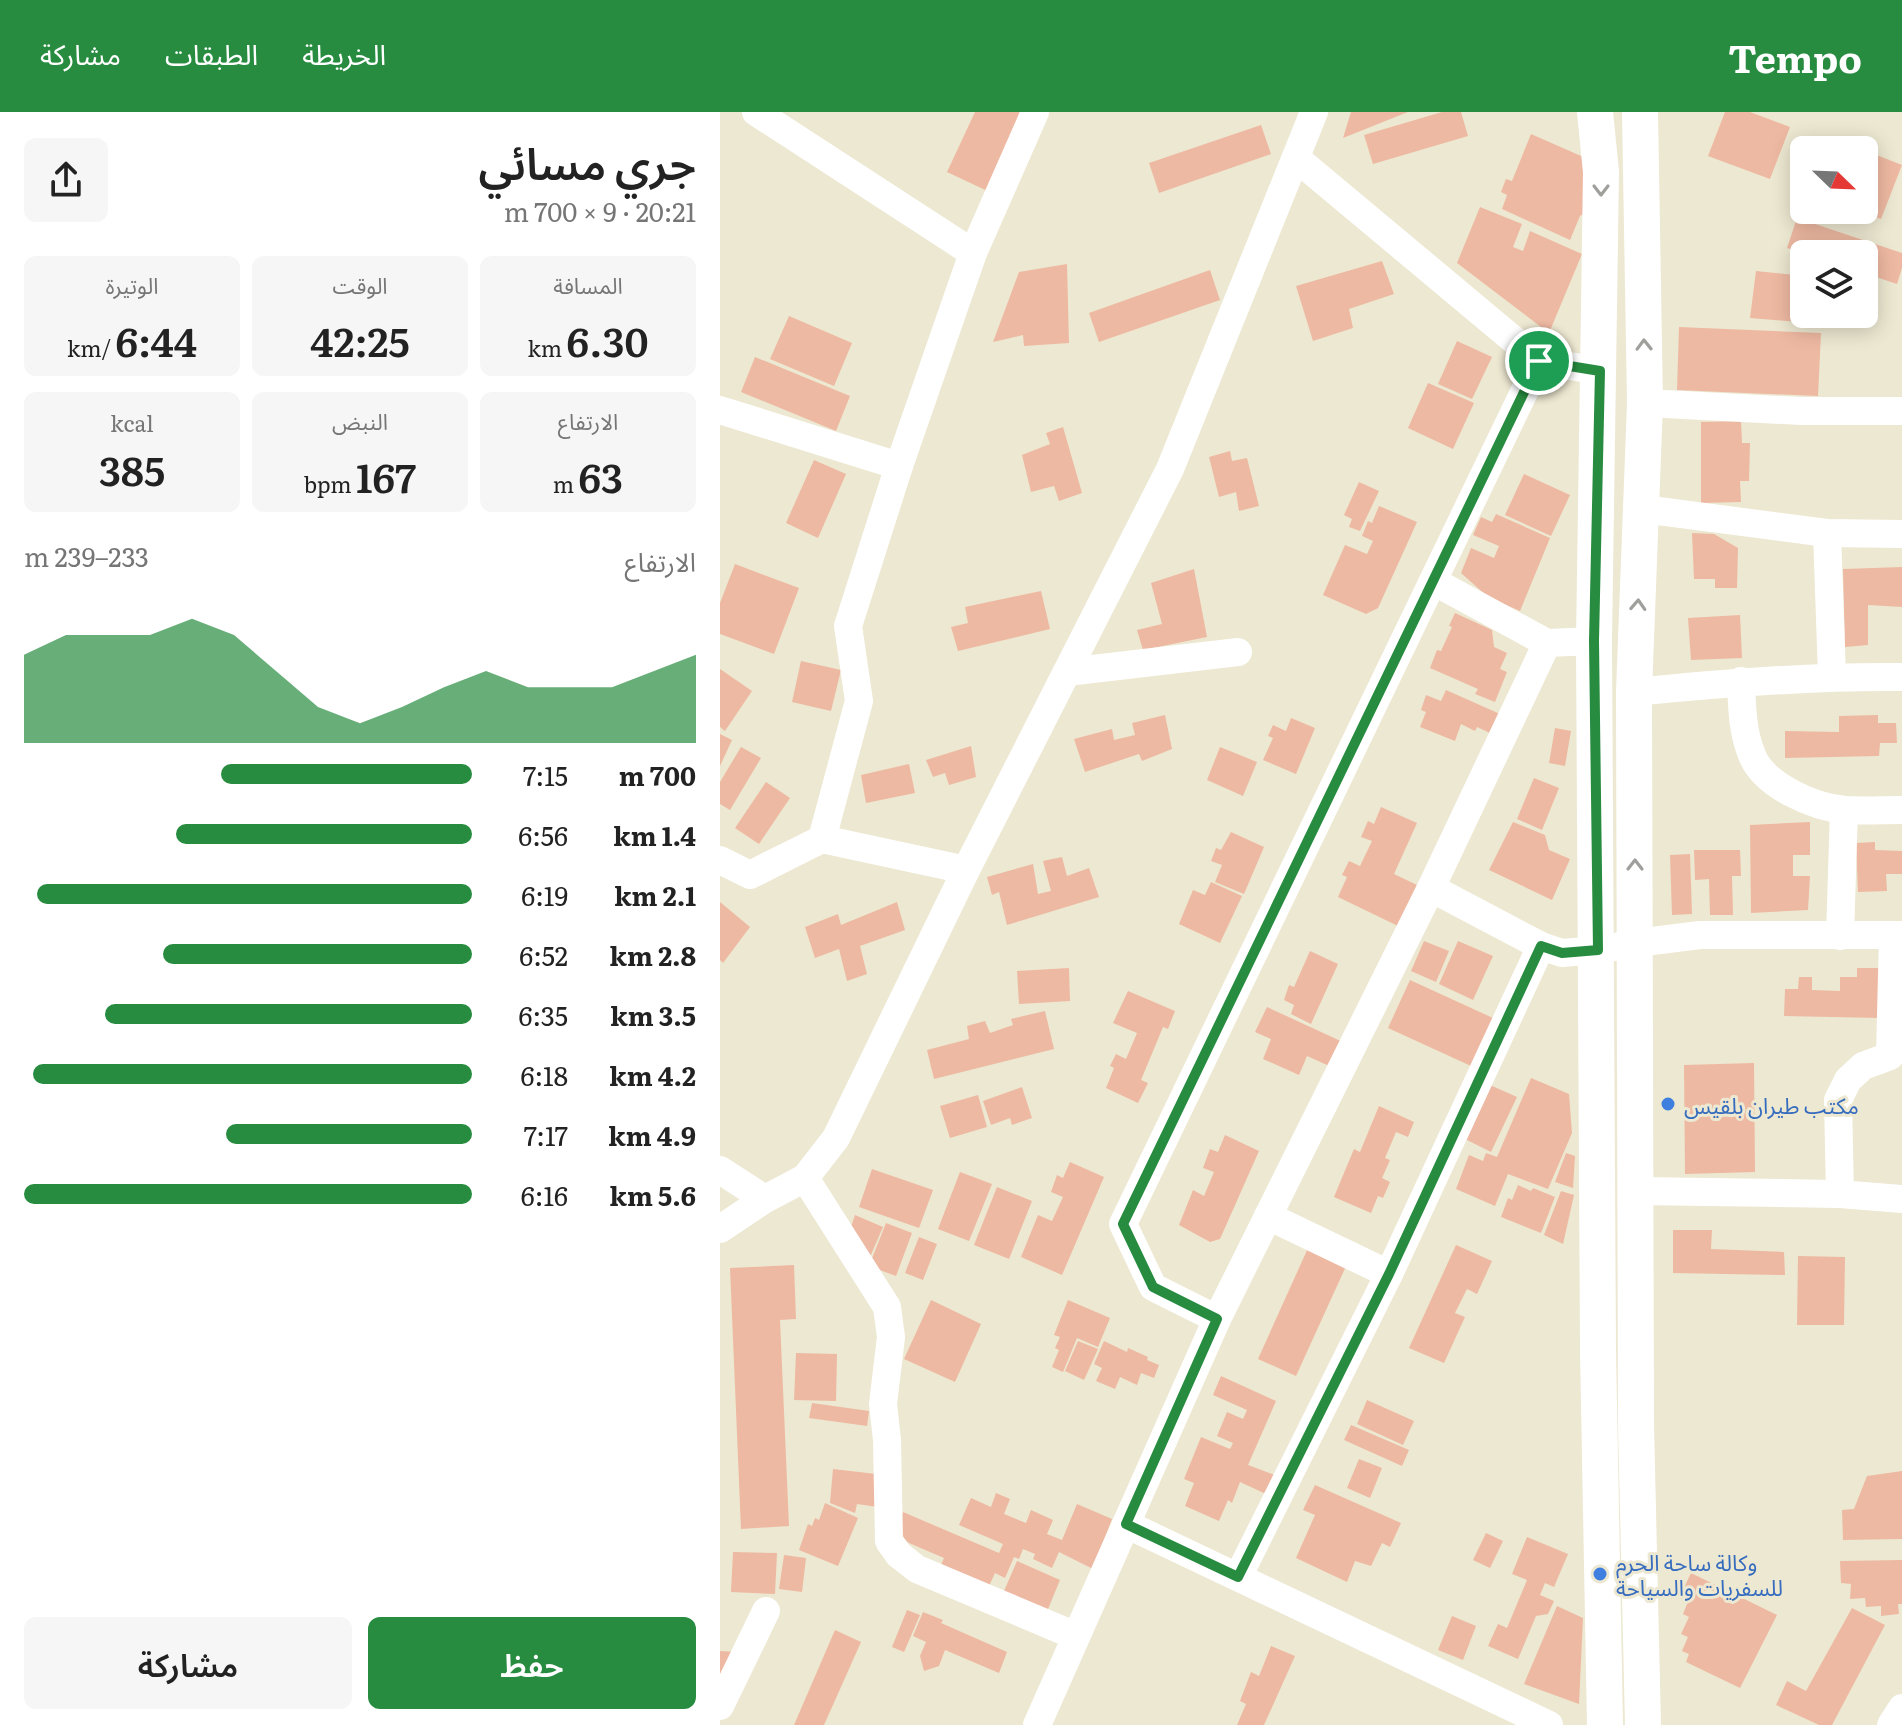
<!DOCTYPE html>
<html lang="ar">
<head>
<meta charset="utf-8">
<style>
  :root { --surface:#fff; --page:#f6f6f6; --text:#222; --muted:#767676; --accent:#288c40 }
  body { margin:0; font-family:Literata,"Noto Sans Arabic",serif; background:var(--page); color:var(--text); direction:rtl; height:100vh; display:flex; flex-direction:column; font-size:30px; white-space:nowrap }
  * { box-sizing:border-box; margin:0 }
  p { font-size:26px; color:var(--muted) }
  .icon { flex:none; width:44px; height:44px; fill:none; stroke:currentColor; stroke-width:2; stroke-linecap:round; stroke-linejoin:round }
  .map { position:relative; flex:1; overflow:hidden; direction:ltr }
  .drawer { display:flex; flex-direction:column; background:var(--surface); width:720px }
  .drawer>* { flex:none }
  .needle { width:52px; rotate:113deg }
  .buttons { position:absolute; left:1070px; top:24px; display:grid; gap:16px }
  .buttons a { display:grid; place-items:center; width:88px; height:88px; border-radius:12px; background:var(--surface); box-shadow:0 4px 20px #0003; font-size:40px }
  .pin { position:absolute; display:grid; place-items:center; width:68px; height:68px; color:#fff; margin:-34px; border:4px solid #fff; border-radius:50%; box-shadow:0 2px 8px #0007 }
  .round { display:grid; place-items:center; flex:none; width:84px; height:84px; border-radius:12px; background:var(--page) }
  .head { display:flex; align-items:center; justify-content:space-between; height:136px; padding:0 24px }
  h1 { font-size:44px; font-weight:600; line-height:60px }
  .metrics { display:grid; grid-template-columns:repeat(3,1fr); gap:12px; height:136px; padding:8px 24px }
  .metrics div { display:grid; align-content:center; border-radius:12px; background:var(--page); text-align:center }
  .metrics b { font-size:40px; font-weight:600 }
  .metrics small { font-size:22px; font-weight:400 }
  .metrics p { font-size:22px }
  .chart { height:224px; padding:16px 24px }
  .chart p { display:flex; justify-content:space-between }
  .chart svg { width:100%; height:144px; margin-top:8px; fill:var(--accent); opacity:.7 }
  .primary-button { display:flex; gap:16px; margin-top:auto; padding:16px 24px }
  .primary-button a { flex:1; height:92px; border-radius:12px; background:var(--accent); color:#fff; font-size:32px; font-weight:600; line-height:92px; text-align:center }
  .primary-button a+a { background:var(--page); color:var(--text) }
  ul { padding:0 24px; list-style:none; font-size:26px }
  li { display:grid; grid-template-columns:128px 96px 1fr; align-items:center; height:60px }
  li i { height:20px; border-radius:10px; background:var(--accent) }
  header { display:flex; align-items:center; gap:48px; box-sizing:border-box; height:112px; padding:0 40px; background:var(--accent); color:#fff }
  header strong { font-size:38px }
  nav { display:flex; gap:44px; margin-inline-start:auto; font-size:28px }
  main { display:flex; flex:1; min-height:0 }
  .map>svg:first-child { display:block }
  .building { fill:#eeb9a2 }
  .lines { fill:none; stroke-linecap:round; stroke-linejoin:round }
  .minor { stroke:#fff; stroke-width:28 }
  .major { stroke:#fff; stroke-width:36 }
  .oneway { stroke:#9f9f9c }
  .route-casing { stroke:#fff; stroke-width:16 }
  .route { stroke:#288c40; stroke-width:10 }
  .shop-dot { fill:#3f7fe0; stroke:#ede8d1; stroke-width:3 }
  .labels { text-anchor:middle; dominant-baseline:central; stroke-width:6; stroke-linejoin:round; paint-order:stroke }
  .shop-label { font-size:22px; fill:#366cbe; stroke:#ede8d1; text-anchor:start }
</style>
</head>
<body>
<header>
<strong>Tempo</strong>
<nav><a>الخريطة</a><a>الطبقات</a><a>مشاركة</a></nav>
</header>
<main>
<div class="map">
<svg width="1182" height="1613" viewBox="0 0 1182 1613">
  <rect width="100%" height="100%" fill="#ede8d1"/>
  <!-- building -->
  <g class="building">
    <path d="M255,0H315L276,83L227,60Z"/>
    <path d="M631,0H688L623,26Z"/>
    <path d="M722,0H741L748,24L653,52L644,23Z"/>
    <path d="M1005,0H1030L1070,15L1050,67L988,44Z"/>
    <path d="M541,13L551,42L439,81L429,51Z"/>
    <path d="M811,22L877,51L866,100L860,104L850,128L782,97L787,83L781,80L786,67L792,69Z"/>
    <path d="M1119,29L1143,38H1104L1107,30L1117,34Z"/>
    <path d="M1144,38L1182,53L1161,107L1145,101L1140,112L1110,101L1111,98H1144Z"/>
    <path d="M760,95L802,112L793,135L803,139L810,119L862,142L829,221L737,151Z"/>
    <path d="M1077,106L1182,141V156L1177,172L1144,161V142H1086L1067,136Z"/>
    <path d="M662,149L674,182L629,197L633,216L593,229L576,174Z"/>
    <path d="M347,152L349,231L304,234L303,223L273,230L299,160Z"/>
    <path d="M490,158L500,188L379,230L369,201Z"/>
    <path d="M1036,159L1084,164V202H1103L1102,212L1030,206Z"/>
    <path d="M69,204L132,231L114,274L50,247Z"/>
    <path d="M959,215L1101,221L1098,284L957,278Z"/>
    <path d="M737,229L772,245L752,287L718,272Z"/>
    <path d="M35,245L130,284L116,319L21,280Z"/>
    <path d="M708,271L754,291L733,337L688,316Z"/>
    <path d="M1021,309L1022,331H1030L1029,369H1020L1021,390L981,391V310Z"/>
    <path d="M343,315L362,381L339,389L334,374L311,380L302,343L330,332L326,321Z"/>
    <path d="M510,339L512,349L527,346L539,394L519,399L516,380L499,385L489,345Z"/>
    <path d="M94,348L126,362L98,426L66,411Z"/>
    <path d="M804,362L850,383L831,424L785,403Z"/>
    <path d="M639,370L659,379L640,419L629,415L632,407L624,403Z"/>
    <path d="M659,394L697,410L658,496L646,502L603,483L625,433L647,442L653,429L642,424L648,409L652,411Z"/>
    <path d="M776,402L830,426L800,499L768,485L741,461L751,436L774,446L779,434L753,423L761,405L772,410Z"/>
    <path d="M972,421L994,422L1018,436L1017,476H995V467H974Z"/>
    <path d="M15,452L79,476L54,542L0,522V491Z"/>
    <path d="M1182,455V495L1148,493V533L1125,535L1123,457Z"/>
    <path d="M474,457L487,525L423,538L417,518L442,512L431,471Z"/>
    <path d="M321,479L330,517L238,539L231,515L248,511L245,495Z"/>
    <path d="M735,501L772,518L774,535L787,541L780,557L787,560L775,590L755,582L758,577L710,556L717,538L721,539L732,515L729,514Z"/>
    <path d="M1020,503L1022,546L971,548L968,506Z"/>
    <path d="M81,549L121,558L111,599L72,590Z"/>
    <path d="M0,557L32,579L5,619L0,615Z"/>
    <path d="M726,578L780,602L772,622L757,615L755,619L741,612L735,629L700,615L706,600L701,598L706,583L721,589Z"/>
    <path d="M445,603L452,637L422,649L419,642L365,660L354,627L392,617L394,628L415,623L412,611Z"/>
    <path d="M1158,603V611H1176L1177,631H1160L1159,644L1065,646V619L1119,620V604Z"/>
    <path d="M571,606L595,616L576,662L543,648L553,626L548,624L553,613L566,619Z"/>
    <path d="M835,616L851,619L845,654L829,651Z"/>
    <path d="M0,622L12,628L0,654Z"/>
    <path d="M251,634L256,665L229,673L225,661L213,665L206,648Z"/>
    <path d="M21,635L41,646L10,698L0,692V670Z"/>
    <path d="M500,635L537,650L523,684L487,668Z"/>
    <path d="M189,652L195,681L146,691L141,663Z"/>
    <path d="M814,666L839,676L822,718L797,707Z"/>
    <path d="M46,670L70,686L39,732L15,716Z"/>
    <path d="M661,695L697,711L674,762L697,773L678,814L618,785L627,765L622,763L629,749L640,754L652,729L641,725L648,709L654,712Z"/>
    <path d="M793,710L825,723L829,738L850,747L832,788L769,758Z"/>
    <path d="M1090,710V743H1073V764H1090L1088,798L1031,801L1030,713Z"/>
    <path d="M511,720L544,735L524,782L495,770L502,753L491,749L496,736L501,738Z"/>
    <path d="M1155,730V738L1182,739V762H1166L1167,779L1138,780L1136,731Z"/>
    <path d="M974,738H1020L1021,764H1012L1013,803H990L989,767L975,768Z"/>
    <path d="M970,742L972,802L952,803L950,743Z"/>
    <path d="M342,745L347,764L369,756L379,785L287,813L279,780L272,783L267,765L313,752L318,782L331,779L323,749Z"/>
    <path d="M491,770L522,784L500,831L459,812L473,778L485,783Z"/>
    <path d="M0,790L30,815L3,851L0,848Z"/>
    <path d="M177,790L185,818L140,834L147,862L127,869L119,837L95,846L85,815L118,802L121,813Z"/>
    <path d="M704,829L729,839L716,870L691,859Z"/>
    <path d="M738,829L773,844L753,888L719,872Z"/>
    <path d="M590,839L618,852L591,912L571,902L574,893L564,888L569,873L574,875Z"/>
    <path d="M349,856L350,889L299,892L297,859Z"/>
    <path d="M1137,856H1160L1159,906L1064,904L1065,877H1078L1079,865H1092V878L1120,879V865H1137Z"/>
    <path d="M690,868L773,906L751,954L668,916Z"/>
    <path d="M408,879L455,899L448,917L443,915L421,968L428,971L418,991L386,976L394,956L390,954L396,942L406,947L417,921L393,911Z"/>
    <path d="M547,895L627,932L616,957L587,944L579,963L543,947L551,927L535,920Z"/>
    <path d="M325,899L334,937L214,967L207,938L249,927L247,914L265,909L270,921L293,913L291,907Z"/>
    <path d="M1034,951L1035,1060L965,1062L964,953Z"/>
    <path d="M811,966L849,982L852,1021L828,1077L788,1062L775,1094L736,1077L749,1043L763,1049L766,1041L777,1045Z"/>
    <path d="M770,973L797,985L771,1040L745,1027Z"/>
    <path d="M302,975L312,1006L292,1013L290,1006L271,1013L263,989Z"/>
    <path d="M258,983L267,1015L230,1026L220,994Z"/>
    <path d="M659,994L694,1010L688,1025L676,1020L665,1046L670,1048L662,1066L670,1070L663,1086L658,1084L651,1101L614,1085L634,1037L640,1040Z"/>
    <path d="M505,1023L539,1039L500,1127L490,1130L459,1113L473,1078L484,1084L494,1060L483,1056L490,1037L498,1040Z"/>
    <path d="M846,1041L855,1044L853,1076L835,1070Z"/>
    <path d="M350,1050L384,1065L342,1163L301,1145L318,1103L332,1109L343,1085L331,1080L337,1063L343,1066Z"/>
    <path d="M152,1057L213,1078L199,1116L139,1095Z"/>
    <path d="M240,1060L272,1072L249,1129L218,1117Z"/>
    <path d="M798,1073L811,1079L813,1076L835,1085L821,1121L781,1105L788,1086L792,1088Z"/>
    <path d="M277,1075L312,1089L289,1147L254,1133Z"/>
    <path d="M841,1079L854,1083L843,1132L824,1123Z"/>
    <path d="M135,1103L163,1115L150,1145L126,1130Z"/>
    <path d="M166,1111L192,1121L176,1164L149,1154Z"/>
    <path d="M953,1118H992L991,1137L1064,1140L1065,1163L953,1161Z"/>
    <path d="M199,1125L217,1132L203,1168L185,1161Z"/>
    <path d="M736,1133L772,1149L757,1182L747,1177L735,1201L745,1205L724,1251L689,1236Z"/>
    <path d="M588,1136L627,1152L576,1264L538,1247Z"/>
    <path d="M1078,1144L1125,1145L1124,1213H1077Z"/>
    <path d="M74,1153L76,1207L60,1208L69,1414L21,1417L10,1156Z"/>
    <path d="M211,1188L261,1212L235,1270L184,1247Z"/>
    <path d="M348,1188L390,1206L378,1235L357,1226L343,1260L332,1255L339,1238L335,1236L340,1225L334,1223Z"/>
    <path d="M358,1229L378,1237L364,1268L345,1259Z"/>
    <path d="M384,1229L407,1240L408,1236L428,1245L427,1248L439,1253L434,1266L421,1261L417,1273L400,1265L395,1277L376,1269L382,1256L374,1252Z"/>
    <path d="M76,1241L117,1242L116,1289L74,1288Z"/>
    <path d="M501,1264L556,1289L528,1353L555,1363L546,1382L520,1370L512,1391L508,1388L499,1409L465,1394L474,1371L464,1367L481,1325L510,1337L513,1331L497,1324L507,1300L523,1307L527,1298L493,1283Z"/>
    <path d="M647,1288L694,1309L683,1333L637,1312Z"/>
    <path d="M92,1291L149,1299L147,1314L89,1306Z"/>
    <path d="M631,1313L689,1338L682,1354L624,1328Z"/>
    <path d="M639,1347L662,1356L650,1386L627,1376Z"/>
    <path d="M113,1357L156,1362L158,1395L137,1392L135,1401L110,1391Z"/>
    <path d="M1182,1359V1427L1123,1428L1122,1398L1134,1397L1147,1364Z"/>
    <path d="M595,1373L681,1411L670,1435L662,1431L651,1454L635,1449L627,1470L576,1446L595,1403L583,1398Z"/>
    <path d="M276,1381L290,1387L284,1402L306,1411L311,1398L333,1408L327,1422L342,1428L357,1392L392,1407L373,1457L339,1440L332,1456L313,1447L315,1442L303,1437L299,1447L294,1445L285,1466L275,1461L269,1474L221,1453L224,1446L189,1431L181,1425L177,1416L183,1400L279,1441L283,1432L239,1413L251,1386L271,1395Z"/>
    <path d="M105,1391L138,1406L118,1454L79,1438L88,1412L92,1414L95,1406L99,1408Z"/>
    <path d="M766,1421L783,1429L770,1456L753,1448Z"/>
    <path d="M807,1425L848,1442L834,1475L825,1471L820,1483L834,1489L828,1502L816,1504L798,1547L768,1534L778,1512L787,1516L807,1468L792,1462Z"/>
    <path d="M13,1440L57,1441L55,1482L11,1480Z"/>
    <path d="M64,1443L86,1446L82,1480L59,1477Z"/>
    <path d="M1182,1448V1492H1178L1179,1502L1161,1504V1494L1146,1495L1145,1486L1130,1487L1131,1472L1121,1471L1120,1449Z"/>
    <path d="M297,1449L340,1468L323,1509L284,1479Z"/>
    <path d="M971,1461L1057,1503L1020,1576L966,1550L969,1542L962,1539L968,1525L961,1522L969,1505L963,1502L970,1485L961,1482Z"/>
    <path d="M837,1494L863,1506L859,1592L804,1572Z"/>
    <path d="M1132,1496L1165,1513L1112,1613H1099L1056,1593L1067,1569L1086,1579Z"/>
    <path d="M187,1498L200,1503L184,1540L172,1535Z"/>
    <path d="M203,1500L223,1508L221,1511L287,1540L279,1561L225,1538L219,1554L204,1559L200,1544L206,1530L193,1524Z"/>
    <path d="M732,1504L756,1514L743,1548L718,1538Z"/>
    <path d="M115,1518L141,1530L104,1613H74Z"/>
    <path d="M551,1534L575,1544L544,1613H517L526,1592L520,1589L531,1560L539,1564Z"/>
    <path d="M0,1539L17,1540L0,1576Z"/>
  </g>
  <g class="lines">
    <!-- minor -->
    <g class="minor">
      <path d="M36,0L253,141"/>
      <path d="M576,46L819,249"/>
      <path d="M925,291L1081,299H1182"/>
      <path d="M0,298L179,354"/>
      <path d="M923,397L1107,421L1182,422"/>
      <path d="M1107,421L1112,564"/>
      <path d="M713,469L827,531"/>
      <path d="M347,560L518,540"/>
      <path d="M1021,569C1022,594 1022,619 1032,643C1044,674 1094,695 1125,698C1144,699 1163,698 1182,698"/>
      <path d="M914,580C1004,571 1092,564 1182,565"/>
      <path d="M102,727L139,589L128,514L179,354L253,141L315,0"/>
      <path d="M0,748L30,763L102,727L246,758"/>
      <path d="M711,776L821,834L842,841L878,838L916,831L980,823H1182"/>
      <path d="M1173,823L1170,944L1143,954L1128,968L1118,988L1120,1082L1182,1087"/>
      <path d="M1120,824L1124,698"/>
      <path d="M0,1058L45,1087"/>
      <path d="M85,1066L167,1195L171,1225L163,1292L167,1328L169,1429L179,1443L197,1457L356,1524"/>
      <path d="M917,1079L1120,1082"/>
      <path d="M548,1104L669,1162"/>
      <path d="M0,1117L45,1087L85,1066L116,1026L246,758L450,357L594,0"/>
      <path d="M497,1207L433,1175L403,1112L819,249L880,259"/>
      <path d="M406,1412L829,1613"/>
      <path d="M518,1465L669,1162L821,834"/>
      <path d="M0,1594L46,1499"/>
      <path d="M317,1613L497,1207L711,776L827,531L874,529"/>
      <path d="M1171,1613L1182,1596"/>
    </g>
    <!-- major -->
    <g class="major">
      <path d="M875,0L881,60L874,529L878,1239L885,1613"/>
      <path d="M920,0L925,291L914,580L916,1312L923,1613"/>
    </g>
  </g>
  <!-- one-way arrows -->
  <defs><path id="oneway-chevron" d="M-2-3.5L2.5 0L-2 3.5" fill="none" stroke-width="1.6" stroke-linecap="round" stroke-linejoin="round" transform="scale(2)"/></defs>
  <g class="oneway">
    <use href="#oneway-chevron" transform="translate(881 78) rotate(90)"/>
    <use href="#oneway-chevron" transform="translate(924 233) rotate(-91)"/>
    <use href="#oneway-chevron" transform="translate(918 493) rotate(-87)"/>
    <use href="#oneway-chevron" transform="translate(915 753) rotate(-90)"/>
  </g>
  <g class="lines">
    <defs>
      <path id="route" d="M819,249L880,259L874,529L878,838L842,841L821,834L669,1162L518,1465L406,1412L497,1207L433,1175L403,1112Z"/>
    </defs>
    <!-- route casing -->
    <use href="#route" class="route-casing"/>
    <!-- route -->
    <use href="#route" class="route"/>
  </g>
  <!-- markers -->
  <g class="shop-dot">
    <circle cx="948" cy="992" r="8"/>
    <circle cx="880" cy="1462" r="8"/>
  </g>
  <g class="labels">
    <!-- shop labels -->
    <g class="shop-label">
      <text x="964" y="992">مكتب طيران بلقيس</text>
      <text x="896" y="1449">وكالة ساحة الحرم<tspan x="896" dy="25">للسفريات والسياحة</tspan></text>
    </g>
  </g>
</svg>
<div class="buttons">
<a><svg class="needle" viewBox="-14 -14 28 28"><path d="M0-13l5 13h-10z" fill="#e53935"/><path d="M0 13l5-13h-10z" fill="#767676"/></svg></a>
<a><svg class="icon" aria-label="layers" viewBox="0 0 24 24"><path d="M12 4l9 5-9 5-9-5zM3 14l9 5 9-5"/></svg></a>
</div>
<div class="pin" style="left:819px;top:249px;background:#1e9e55"><svg class="icon" aria-label="arrive" viewBox="0 0 24 24"><path d="M6 21V4h12l-3 4 3 4H6"/></svg></div>
</div>
<section class="drawer">
<div class="head"><div><h1>جري مسائي</h1><p>20:21 · 9 × 700 m</p></div><a class="round"><svg class="icon" aria-label="share" viewBox="0 0 24 24"><path d="M12 15V3M7 8l5-5 5 5M5 13v7h14v-7"/></svg></a></div>
<div class="metrics">
<div><p>المسافة</p><b>6.30<small> km</small></b></div>
<div><p>الوقت</p><b>42:25</b></div>
<div><p>الوتيرة</p><b>6:44<small> /km</small></b></div>
</div>
<div class="metrics">
<div><p>الارتفاع</p><b>63<small> m</small></b></div>
<div><p>النبض</p><b>167<small> bpm</small></b></div>
<div><p>kcal</p><b>385</b></div>
</div>
<div class="chart"><p><span>الارتفاع</span>233–239 m</p>
<svg viewBox="0 0 160 44" preserveAspectRatio="none"><path d="M0 44V17L10 11L20 11L30 11L40 6L50 11L60 22L70 33L80 38L90 33L100 27L110 22L120 27L130 27L140 27L150 22L160 17V44z"/></svg>
</div>
<ul>
<li><b>700 m</b>7:15<i style="width:56%"></i></li>
<li><b>1.4 km</b>6:56<i style="width:66%"></i></li>
<li><b>2.1 km</b>6:19<i style="width:97%"></i></li>
<li><b>2.8 km</b>6:52<i style="width:69%"></i></li>
<li><b>3.5 km</b>6:35<i style="width:82%"></i></li>
<li><b>4.2 km</b>6:18<i style="width:98%"></i></li>
<li><b>4.9 km</b>7:17<i style="width:55%"></i></li>
<li><b>5.6 km</b>6:16<i style="width:100%"></i></li>
</ul>
<div class="primary-button"><a>حفظ</a><a>مشاركة</a></div>
</section>
</main>
</body>
</html>
